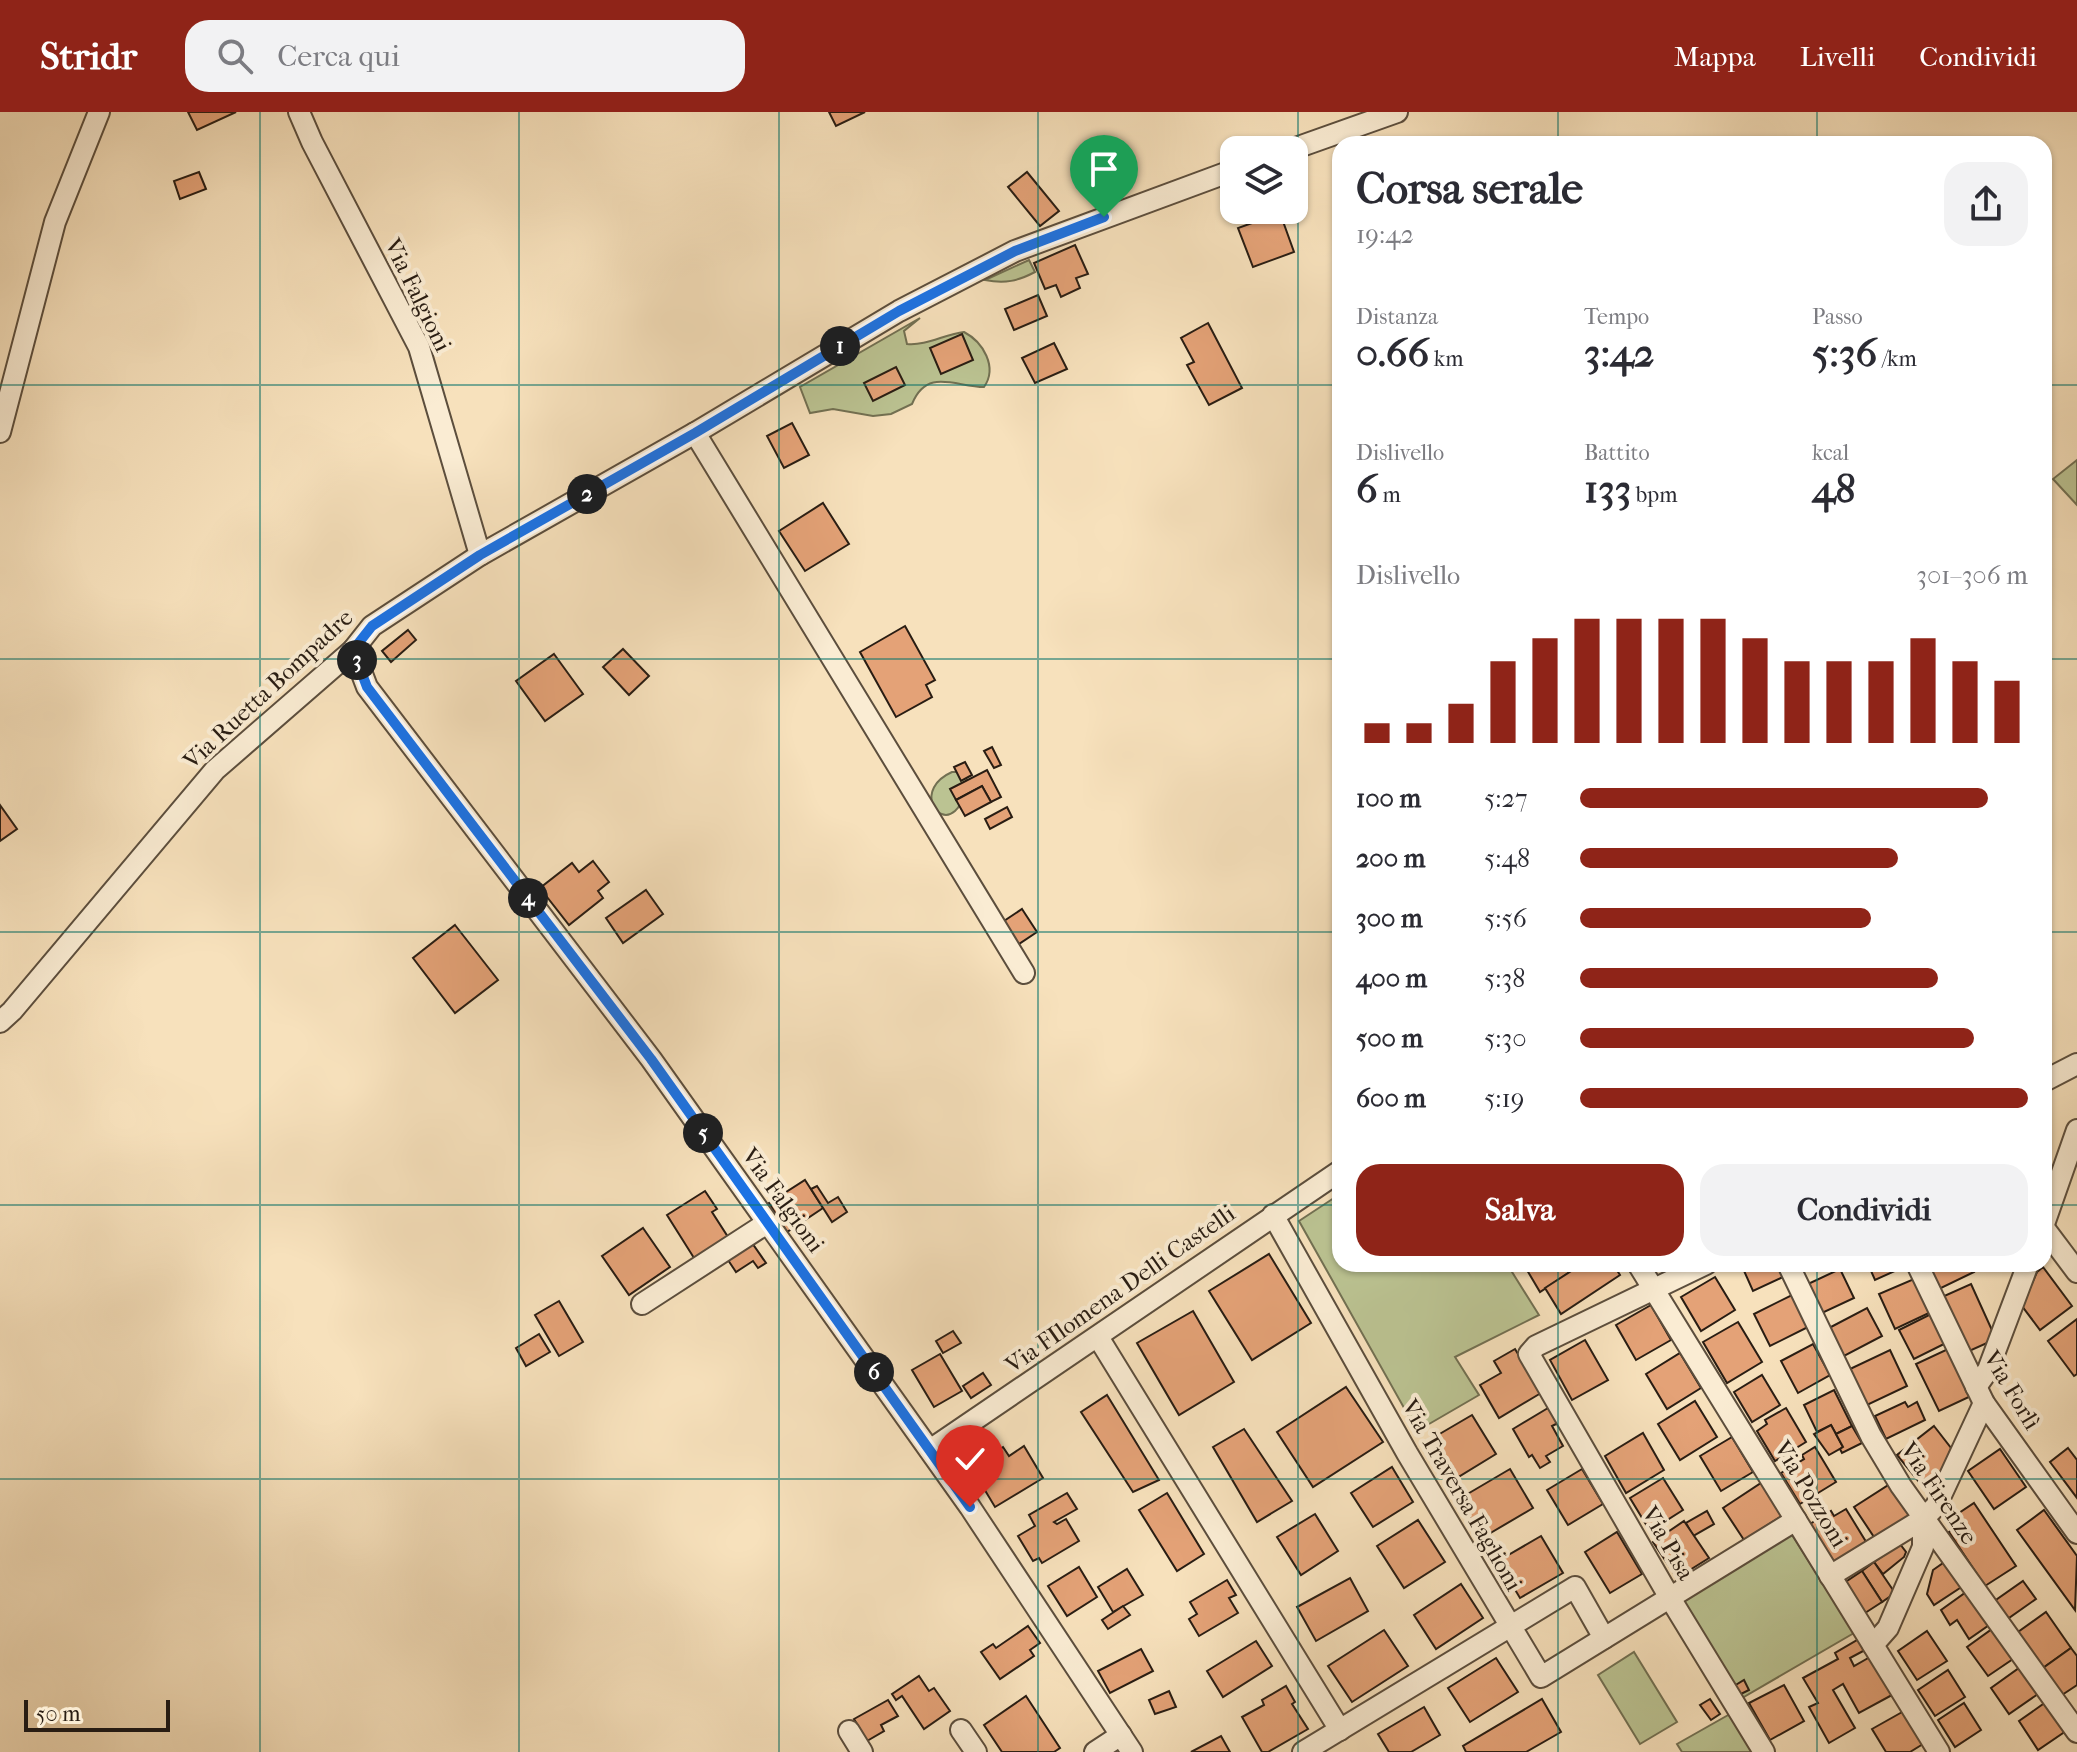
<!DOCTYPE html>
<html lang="it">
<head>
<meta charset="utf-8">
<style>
  :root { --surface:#fff; --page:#f2f2f3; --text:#2b2b33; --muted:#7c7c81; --accent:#8f2418 }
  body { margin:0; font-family:"IM FELL French Canon",serif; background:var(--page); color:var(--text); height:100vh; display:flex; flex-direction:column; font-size:30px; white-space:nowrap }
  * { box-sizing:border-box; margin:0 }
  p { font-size:26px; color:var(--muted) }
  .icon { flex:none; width:44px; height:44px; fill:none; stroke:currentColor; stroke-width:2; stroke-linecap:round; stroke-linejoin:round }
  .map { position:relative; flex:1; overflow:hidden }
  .sheet { position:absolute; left:1332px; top:24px; width:720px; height:1136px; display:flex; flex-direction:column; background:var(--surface); border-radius:24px; box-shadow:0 2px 6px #0004 }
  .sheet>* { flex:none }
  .controls { position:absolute; left:1220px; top:24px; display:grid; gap:16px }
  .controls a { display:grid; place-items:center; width:88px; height:88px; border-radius:16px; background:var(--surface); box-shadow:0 2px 6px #0004; font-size:40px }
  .scale { position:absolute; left:24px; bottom:20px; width:146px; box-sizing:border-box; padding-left:8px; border:4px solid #291d13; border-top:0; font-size:22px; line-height:28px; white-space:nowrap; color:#291d13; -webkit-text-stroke:6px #faecd3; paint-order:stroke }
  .pin { position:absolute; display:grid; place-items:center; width:68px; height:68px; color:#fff; margin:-82px -34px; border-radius:50% 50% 50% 0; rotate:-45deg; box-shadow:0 0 8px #0007 }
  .pin .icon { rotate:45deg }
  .km { position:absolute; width:40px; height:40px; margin:-20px; border-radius:50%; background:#222; color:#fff; font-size:22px; line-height:40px; text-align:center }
  .round { display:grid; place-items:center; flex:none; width:84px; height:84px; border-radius:24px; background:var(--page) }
  .overview { display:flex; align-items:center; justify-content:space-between; height:136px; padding:0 24px }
  h1 { font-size:44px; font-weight:800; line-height:60px }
  .figures { display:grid; grid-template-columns:repeat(3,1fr); gap:12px; height:136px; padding:8px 24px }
  .figures div { display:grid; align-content:center }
  .figures b { font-size:40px; font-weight:800 }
  .figures small { font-size:22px; font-weight:400 }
  .figures p { font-size:22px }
  .chart { height:224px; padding:16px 24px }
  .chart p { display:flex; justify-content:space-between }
  .chart svg { width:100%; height:144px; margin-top:8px; stroke:var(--accent); stroke-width:6 }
  .primary-button { display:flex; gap:16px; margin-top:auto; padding:16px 24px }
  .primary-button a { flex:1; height:92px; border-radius:24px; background:var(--accent); color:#fff; font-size:32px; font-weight:800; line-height:92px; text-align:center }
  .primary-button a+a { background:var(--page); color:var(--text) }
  ul { padding:0 24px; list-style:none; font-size:26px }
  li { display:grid; grid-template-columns:128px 96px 1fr; align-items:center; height:60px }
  li i { height:20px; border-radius:10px; background:var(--accent) }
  header { display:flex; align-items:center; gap:48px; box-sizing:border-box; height:112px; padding:0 40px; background:var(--accent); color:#fff }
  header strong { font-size:38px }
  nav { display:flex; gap:44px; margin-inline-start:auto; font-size:28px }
  .search { width:560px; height:72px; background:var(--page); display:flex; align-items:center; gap:20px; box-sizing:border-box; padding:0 28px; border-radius:24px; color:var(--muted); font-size:30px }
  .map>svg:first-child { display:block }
  .green { fill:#bbc392; stroke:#727052; stroke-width:2 }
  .building { fill:#e4a277; stroke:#291d13; stroke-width:2 }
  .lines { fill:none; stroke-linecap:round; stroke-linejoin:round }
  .minor-casing { stroke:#5c4e3d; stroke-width:24 }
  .minor { stroke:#faecd3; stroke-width:20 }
  .route-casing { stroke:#fff; stroke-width:16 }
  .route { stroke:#1a73e8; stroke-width:10 }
  .grid { fill:none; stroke:#0f766e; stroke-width:2; stroke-opacity:0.55 }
  .labels { text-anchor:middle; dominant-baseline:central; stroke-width:8; stroke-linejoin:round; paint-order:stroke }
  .street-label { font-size:24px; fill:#291d13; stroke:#faecd3 }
</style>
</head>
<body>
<header>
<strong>Stridr</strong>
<div class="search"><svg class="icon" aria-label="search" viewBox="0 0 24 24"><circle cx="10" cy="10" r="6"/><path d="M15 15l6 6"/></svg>Cerca qui</div>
<nav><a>Mappa</a><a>Livelli</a><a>Condividi</a></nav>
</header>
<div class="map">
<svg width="2077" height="1640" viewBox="0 0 2077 1640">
  <rect width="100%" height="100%" fill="#f7e1bc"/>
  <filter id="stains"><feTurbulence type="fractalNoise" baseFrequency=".0025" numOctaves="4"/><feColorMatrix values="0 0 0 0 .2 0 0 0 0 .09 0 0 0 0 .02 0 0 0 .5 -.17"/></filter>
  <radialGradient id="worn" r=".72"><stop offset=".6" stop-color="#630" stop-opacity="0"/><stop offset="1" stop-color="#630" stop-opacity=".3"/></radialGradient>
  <!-- green -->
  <g class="green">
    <path d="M1029,148L1035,160C1018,169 1005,172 985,168Z"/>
    <path d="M920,206L904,219L907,232C926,234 945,222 964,220C983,230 998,255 984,275C956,275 927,255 912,292L891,302L873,304L833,297L810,301L800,275Z"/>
    <path d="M2077,348V393L2053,367Z"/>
    <path d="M952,660H958L970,670C966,679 963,692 955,699C937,715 914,677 952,660Z"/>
    <path d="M1340,1082V1152H1507L1539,1203L1455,1245L1479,1283L1417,1319L1299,1109Z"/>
    <path d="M1789,1418L1854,1521L1737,1589L1675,1490Z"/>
    <path d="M1634,1540L1677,1610L1640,1632L1598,1563Z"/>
    <path d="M1730,1602L1753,1640H1682L1677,1632Z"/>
  </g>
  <!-- building -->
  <g class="building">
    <path d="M188,0H236L197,18Z"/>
    <path d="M829,0H865L836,14Z"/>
    <path d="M199,60L206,77L180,87L174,69Z"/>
    <path d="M1027,60L1059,99L1040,114L1008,75Z"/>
    <path d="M1280,101L1294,140L1253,155L1238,116Z"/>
    <path d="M1075,133L1088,162L1076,166L1080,176L1061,185L1056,173L1045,177L1034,151Z"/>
    <path d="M1038,183L1047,204L1014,218L1005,197Z"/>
    <path d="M1208,211L1242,276L1209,293L1187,253L1194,250L1181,226Z"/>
    <path d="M962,222L973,248L941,262L930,236Z"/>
    <path d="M1054,231L1067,257L1035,271L1022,246Z"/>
    <path d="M896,255L905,273L873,289L864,271Z"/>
    <path d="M792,311L809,343L784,356L767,324Z"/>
    <path d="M823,391L849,432L805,459L779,419Z"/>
    <path d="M905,514L935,568L926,573L932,585L896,605L860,540Z"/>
    <path d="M408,518L416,528L391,550L382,539Z"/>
    <path d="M623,537L649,564L629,583L603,555Z"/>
    <path d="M554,542L583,582L545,609L516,569Z"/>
    <path d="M992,635L1001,653L994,656L984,639Z"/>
    <path d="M965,650L972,663L961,669L954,655Z"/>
    <path d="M987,658L1001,685L991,690L982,674L956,688L950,677Z"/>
    <path d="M982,674L991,690L965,704L956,688Z"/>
    <path d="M0,693L17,717L0,729Z"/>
    <path d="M1007,695L1012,705L990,717L985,707Z"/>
    <path d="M593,749L609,770L598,779L603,786L569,813L540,776L572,751L579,760Z"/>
    <path d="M646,778L663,802L623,831L606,806Z"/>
    <path d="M1022,797L1037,820L1013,836L998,813Z"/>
    <path d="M455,813L498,868L455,901L413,846Z"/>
    <path d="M805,1068L823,1096L787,1120L769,1091Z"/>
    <path d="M817,1074L828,1091L838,1085L847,1100L832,1110L811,1077Z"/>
    <path d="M705,1079L717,1097L712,1100L728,1125L694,1146L667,1103Z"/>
    <path d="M643,1116L670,1155L629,1183L602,1144Z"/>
    <path d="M750,1128L766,1151L758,1156L753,1149L736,1160L726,1145Z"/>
    <path d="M1269,1142L1311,1211L1252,1248L1209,1179Z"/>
    <path d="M1526,1152H1582L1540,1180L1524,1153Z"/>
    <path d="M1582,1152H1613L1620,1163L1561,1202L1545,1176Z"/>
    <path d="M1741,1152H1777L1783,1165L1753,1179Z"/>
    <path d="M1868,1152H1907L1908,1153L1875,1168Z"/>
    <path d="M1927,1152H1970L1974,1160L1939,1177Z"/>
    <path d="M2043,1155L2072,1194L2040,1218L2022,1194L2037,1160Z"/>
    <path d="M1840,1157L1854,1186L1822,1201L1808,1172Z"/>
    <path d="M1715,1165L1735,1198L1701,1219L1681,1185Z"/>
    <path d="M1914,1167L1929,1201L1895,1217L1879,1182Z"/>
    <path d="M1971,1172L1996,1227L1967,1240L1942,1185Z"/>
    <path d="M1792,1183L1808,1215L1770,1234L1754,1202Z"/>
    <path d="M559,1189L583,1230L559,1244L535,1203Z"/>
    <path d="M1651,1193L1671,1228L1636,1248L1616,1213Z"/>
    <path d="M1867,1196L1882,1224L1844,1244L1829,1216Z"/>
    <path d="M1193,1199L1234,1270L1179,1303L1137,1231Z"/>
    <path d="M1931,1202L1946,1231L1914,1247L1899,1218Z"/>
    <path d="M2077,1207V1262L2074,1264L2048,1229Z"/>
    <path d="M1738,1210L1762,1250L1727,1271L1703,1230Z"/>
    <path d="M953,1219L961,1231L943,1241L936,1229Z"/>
    <path d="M539,1222L550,1240L526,1254L516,1236Z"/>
    <path d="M1585,1228L1608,1268L1572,1288L1550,1248Z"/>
    <path d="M1813,1232L1830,1263L1798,1281L1781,1249Z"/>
    <path d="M1515,1237L1541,1281L1499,1306L1480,1273L1501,1261L1494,1249Z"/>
    <path d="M1948,1237L1971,1284L1939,1299L1916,1252Z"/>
    <path d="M1890,1238L1907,1274L1867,1293L1850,1257Z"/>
    <path d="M1680,1241L1701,1276L1667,1297L1646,1262Z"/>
    <path d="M940,1242L962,1279L934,1295L912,1258Z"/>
    <path d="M983,1261L991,1273L971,1286L963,1274Z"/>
    <path d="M1762,1263L1780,1293L1752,1310L1734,1280Z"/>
    <path d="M1346,1275L1383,1330L1313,1375L1277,1320Z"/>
    <path d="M1834,1278L1852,1314L1836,1322L1831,1313L1817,1320L1804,1293Z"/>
    <path d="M1107,1283L1159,1368L1133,1380L1081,1300Z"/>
    <path d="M1695,1289L1717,1325L1680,1348L1658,1312Z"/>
    <path d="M1905,1290L1908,1295L1917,1290L1925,1308L1886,1327L1875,1304Z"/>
    <path d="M1548,1296L1558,1311L1552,1314L1563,1334L1546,1344L1550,1350L1540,1356L1532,1343L1529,1345L1513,1317Z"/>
    <path d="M1786,1296L1806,1330L1775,1349L1757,1319L1767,1312L1765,1308Z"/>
    <path d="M1472,1303L1496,1342L1455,1367L1431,1327Z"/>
    <path d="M1831,1313L1843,1335L1829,1343L1814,1322Z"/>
    <path d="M1852,1314L1862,1331L1842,1341L1840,1337L1843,1335L1836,1322Z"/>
    <path d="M1934,1314L1951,1336L1942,1361L1923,1375L1897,1343Z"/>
    <path d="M1244,1317L1292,1389L1257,1410L1213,1335Z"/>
    <path d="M1643,1321L1664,1358L1626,1381L1605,1344Z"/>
    <path d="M1732,1325L1753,1360L1721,1379L1700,1344Z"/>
    <path d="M1024,1334L1043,1366L995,1395L971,1355L1003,1335L1009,1344Z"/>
    <path d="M1815,1335L1836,1370L1800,1392L1781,1361L1804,1347L1802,1343Z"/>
    <path d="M2068,1336L2077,1348V1386L2050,1350Z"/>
    <path d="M2000,1337L2026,1375L1994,1397L1968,1359Z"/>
    <path d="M1392,1355L1413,1390L1373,1415L1351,1381Z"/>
    <path d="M1510,1357L1533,1396L1482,1426L1459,1387Z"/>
    <path d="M1582,1357L1603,1392L1568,1413L1547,1378Z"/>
    <path d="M1663,1366L1683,1398L1650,1419L1630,1386Z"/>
    <path d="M1761,1371L1782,1404L1744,1428L1723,1396Z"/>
    <path d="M1890,1372L1911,1405L1876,1428L1854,1395Z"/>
    <path d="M1067,1381L1077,1397L1054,1410L1057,1412L1066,1407L1079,1429L1042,1451L1039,1446L1033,1449L1018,1424L1035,1414L1029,1403Z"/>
    <path d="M1167,1381L1204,1442L1177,1459L1139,1398Z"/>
    <path d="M1974,1391L2016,1454L1985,1474L1949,1420L1959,1414L1953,1405Z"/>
    <path d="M1846,1397L1868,1433L1835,1453L1810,1412L1831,1399L1834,1404Z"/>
    <path d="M2044,1398L2077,1444L2075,1498L2017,1418Z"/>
    <path d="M1707,1399L1714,1412L1693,1424L1686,1411Z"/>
    <path d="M1315,1402L1338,1439L1301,1463L1277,1425Z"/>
    <path d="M1418,1408L1445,1450L1404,1476L1377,1434Z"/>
    <path d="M1684,1409L1709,1446L1677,1466L1653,1430Z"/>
    <path d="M1617,1420L1642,1462L1610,1481L1585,1440Z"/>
    <path d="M1541,1424L1563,1461L1520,1486L1498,1449Z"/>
    <path d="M1900,1432L1906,1440L1904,1445L1883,1462L1874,1450Z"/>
    <path d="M1946,1449L1963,1474L1934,1493L1927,1482L1933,1458Z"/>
    <path d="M1874,1450L1895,1481L1882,1490L1862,1459Z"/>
    <path d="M1079,1455L1097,1485L1067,1504L1048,1474Z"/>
    <path d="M1127,1457L1143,1483L1113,1500L1098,1475Z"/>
    <path d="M1862,1459L1882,1490L1862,1503L1841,1473Z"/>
    <path d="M1350,1466L1368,1499L1316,1529L1297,1495Z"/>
    <path d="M1227,1468L1236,1483L1229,1486L1238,1501L1199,1524L1189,1507L1197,1502L1190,1490Z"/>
    <path d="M2023,1469L2036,1487L2006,1508L1993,1490Z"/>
    <path d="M1461,1472L1483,1506L1436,1537L1414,1503Z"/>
    <path d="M1969,1478L1992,1511L1969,1527L1957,1508L1950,1513L1941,1498Z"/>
    <path d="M1123,1494L1130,1503L1108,1517L1102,1508Z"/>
    <path d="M2046,1500L2071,1536L2043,1556L2018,1520Z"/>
    <path d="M1028,1514L1040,1531L1030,1538L1034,1544L1000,1567L981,1540L993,1532L996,1536Z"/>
    <path d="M1992,1517L2013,1547L1988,1564L1967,1535Z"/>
    <path d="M1384,1518L1408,1554L1352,1590L1328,1554Z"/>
    <path d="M1927,1519L1947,1549L1917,1568L1898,1539Z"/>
    <path d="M1859,1527L1865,1538L1850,1546L1854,1554L1870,1545L1892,1583L1859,1601L1843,1572L1833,1578L1855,1616L1829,1631L1809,1595L1818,1591L1803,1566L1838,1547L1835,1541Z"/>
    <path d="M1256,1529L1272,1554L1223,1585L1207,1559Z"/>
    <path d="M2071,1536L2077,1544V1573L2062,1583L2043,1556Z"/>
    <path d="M1141,1537L1153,1559L1110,1581L1098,1559Z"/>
    <path d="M1496,1546L1518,1580L1470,1610L1448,1576Z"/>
    <path d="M2019,1556L2038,1582L2009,1602L1991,1576Z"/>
    <path d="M1948,1558L1965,1585L1935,1604L1918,1578Z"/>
    <path d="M919,1564L929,1579L934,1576L950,1599L924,1617L902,1584L896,1588L892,1582Z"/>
    <path d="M1744,1568L1749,1578L1739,1583L1734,1574Z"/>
    <path d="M1784,1573L1804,1609L1770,1628L1749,1591Z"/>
    <path d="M1286,1574L1295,1590L1292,1592L1308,1617L1268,1640H1262L1242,1605L1264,1593L1262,1588Z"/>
    <path d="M1169,1579L1176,1595L1155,1602L1149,1588Z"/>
    <path d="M1026,1584L1060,1636L1054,1640H1002L984,1613Z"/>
    <path d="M1542,1587L1561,1620L1526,1640H1466L1463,1634Z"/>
    <path d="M1710,1587L1720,1602L1711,1608L1700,1593Z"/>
    <path d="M888,1588L898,1604L881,1613L884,1619L867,1629L854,1607Z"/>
    <path d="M2046,1590L2066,1619L2038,1638L2019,1609Z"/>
    <path d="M1964,1591L1981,1618L1955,1635L1938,1608Z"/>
    <path d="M1424,1595L1440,1623L1411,1640H1389L1378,1622Z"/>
    <path d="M1904,1599L1923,1632L1910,1640H1886L1872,1617Z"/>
    <path d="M1221,1624L1230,1640H1191Z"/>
  </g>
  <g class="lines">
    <defs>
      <g id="minor">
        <path d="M299,0L312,30L419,235L480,443"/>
        <path d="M1290,38L1397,0"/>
        <path d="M0,320L55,110L99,0"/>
        <path d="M695,321L1024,861"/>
        <path d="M353,538L367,575L651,947L970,1395L1132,1640"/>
        <path d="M0,910L12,899L215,658L353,538L372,514L480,443L695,321L899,199L1015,139L1234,58"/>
        <path d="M2044,969L2077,952"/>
        <path d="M1273,1103L1407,1341L1541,1565L1796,1408"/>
        <path d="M2044,1112L2077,1018"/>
        <path d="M2044,1116L2077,1160"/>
        <path d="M1638,1152L1939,1640"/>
        <path d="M1706,1152L1536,1234L1529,1242L1670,1486L1764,1640"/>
        <path d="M1788,1152L1871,1324L1901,1374L2077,1620"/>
        <path d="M1917,1152L1984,1291L2077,1421"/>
        <path d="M642,1192L767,1111"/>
        <path d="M1098,1225L1340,1618"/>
        <path d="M1976,1275L1988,1258L2028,1152"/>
        <path d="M930,1338L1340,1059"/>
        <path d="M1830,1464L1923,1407L1936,1394L1984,1291"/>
        <path d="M1873,1533L1888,1516L1923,1435V1407"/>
        <path d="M961,1618L976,1640"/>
        <path d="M849,1619L862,1640"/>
        <path d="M1095,1640L1121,1623"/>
        <path d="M1303,1640L1575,1475L1604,1526"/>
      </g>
    </defs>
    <!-- minor casing -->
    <use href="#minor" class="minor-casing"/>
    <!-- minor -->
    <use href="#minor" class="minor"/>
  </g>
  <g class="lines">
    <defs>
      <path id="route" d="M970,1395L651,947L367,575L353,538L372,514L480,443L695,321L899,199L1015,139L1104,105"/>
    </defs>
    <!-- route casing -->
    <use href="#route" class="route-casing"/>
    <!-- route -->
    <use href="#route" class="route"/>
  </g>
  <!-- grid -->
  <path class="grid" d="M260,0V1640M519,0V1640M779,0V1640M1038,0V1640M1298,0V1640M1558,0V32M1817,0V32M0,273H1340M2044,273H2077M0,547H1340M2044,547H2077M0,820H1340M2044,820H2077M0,1093H1340M2044,1093H2077M1558,1152V1640M1817,1152V1640M0,1367H2077"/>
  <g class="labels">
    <!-- street labels -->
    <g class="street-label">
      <text transform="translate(418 183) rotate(64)">Via Falgioni</text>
      <text transform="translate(268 577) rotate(-43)">Via Ruetta Bompadre</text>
      <text transform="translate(783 1088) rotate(54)">Via Falgioni</text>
      <text transform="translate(1120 1177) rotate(-35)">Via FIlomena Delli Castelli</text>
      <text transform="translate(2012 1278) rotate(59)">Via Forlì</text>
      <text transform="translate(1939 1381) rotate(56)">Via Firenze</text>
      <text transform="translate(1811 1382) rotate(59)">Via Pozzoni</text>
      <text transform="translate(1462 1383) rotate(60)">Via Traversa Faglioni</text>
      <text transform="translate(1668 1431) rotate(60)">Via Pisa</text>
    </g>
  </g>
  <rect width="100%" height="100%" filter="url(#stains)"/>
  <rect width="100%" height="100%" fill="url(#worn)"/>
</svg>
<div class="controls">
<a><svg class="icon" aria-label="layers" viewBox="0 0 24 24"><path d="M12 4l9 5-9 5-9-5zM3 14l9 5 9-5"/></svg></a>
</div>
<div class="scale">50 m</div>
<div class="pin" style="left:1104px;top:105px;background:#1e9e55"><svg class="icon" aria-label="arrive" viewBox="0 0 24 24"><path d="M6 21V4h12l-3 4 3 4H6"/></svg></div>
<div class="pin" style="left:970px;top:1395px;background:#d93025"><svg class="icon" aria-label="check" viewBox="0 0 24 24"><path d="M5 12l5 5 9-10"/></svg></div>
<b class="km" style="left:840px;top:234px">1</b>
<b class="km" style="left:587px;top:382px">2</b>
<b class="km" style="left:357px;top:548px">3</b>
<b class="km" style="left:528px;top:786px">4</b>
<b class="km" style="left:703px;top:1021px">5</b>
<b class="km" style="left:874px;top:1260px">6</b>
<section class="sheet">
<div class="overview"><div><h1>Corsa serale</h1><p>19:42</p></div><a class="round"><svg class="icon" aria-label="share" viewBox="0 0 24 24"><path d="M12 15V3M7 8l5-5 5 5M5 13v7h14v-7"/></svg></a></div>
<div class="figures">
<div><p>Distanza</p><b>0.66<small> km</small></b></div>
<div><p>Tempo</p><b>3:42</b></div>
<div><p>Passo</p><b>5:36<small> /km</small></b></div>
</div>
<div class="figures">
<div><p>Dislivello</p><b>6<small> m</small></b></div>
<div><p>Battito</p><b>133<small> bpm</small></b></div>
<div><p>kcal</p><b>48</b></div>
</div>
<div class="chart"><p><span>Dislivello</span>301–306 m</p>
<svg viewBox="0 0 160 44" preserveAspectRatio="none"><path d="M5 44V38M15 44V38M25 44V32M35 44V19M45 44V12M55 44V6M65 44V6M75 44V6M85 44V6M95 44V12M105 44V19M115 44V19M125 44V19M135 44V12M145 44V19M155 44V25"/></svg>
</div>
<ul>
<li><b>100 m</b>5:27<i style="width:91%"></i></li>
<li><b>200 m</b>5:48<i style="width:71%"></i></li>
<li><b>300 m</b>5:56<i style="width:65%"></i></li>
<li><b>400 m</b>5:38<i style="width:80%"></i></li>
<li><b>500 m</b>5:30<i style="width:88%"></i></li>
<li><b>600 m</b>5:19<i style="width:100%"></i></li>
</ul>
<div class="primary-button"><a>Salva</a><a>Condividi</a></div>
</section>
</div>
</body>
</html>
